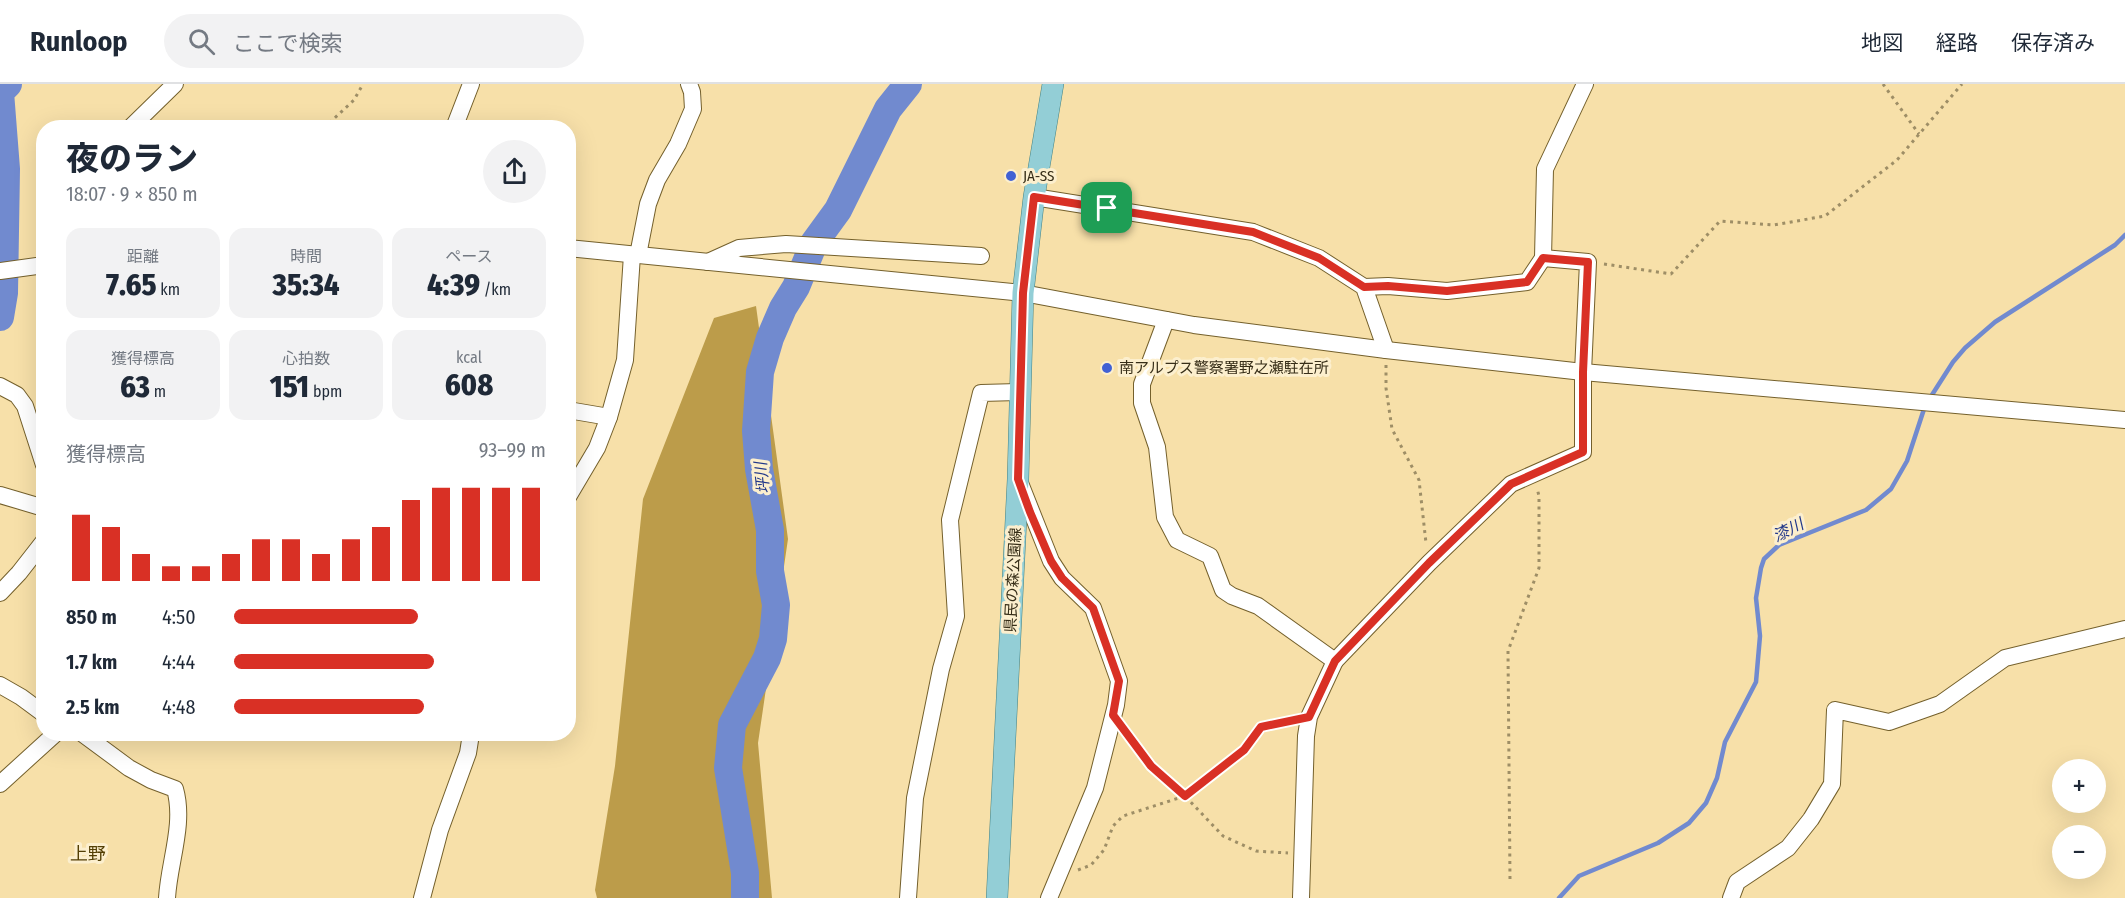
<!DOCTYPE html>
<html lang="ja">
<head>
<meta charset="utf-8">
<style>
  :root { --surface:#fff; --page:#f2f2f3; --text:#1f2937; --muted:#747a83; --line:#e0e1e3; --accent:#d93025 }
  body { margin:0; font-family:"Fira Sans Condensed","Noto Sans JP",sans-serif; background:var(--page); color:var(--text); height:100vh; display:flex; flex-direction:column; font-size:22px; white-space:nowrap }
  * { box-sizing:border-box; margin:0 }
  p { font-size:20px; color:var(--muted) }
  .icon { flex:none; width:33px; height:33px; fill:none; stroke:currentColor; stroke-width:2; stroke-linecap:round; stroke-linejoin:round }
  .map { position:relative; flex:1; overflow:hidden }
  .drawer { position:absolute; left:36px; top:36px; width:540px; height:621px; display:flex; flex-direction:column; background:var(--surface); border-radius:24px; box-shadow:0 6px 24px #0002 }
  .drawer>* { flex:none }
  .fabs { position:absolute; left:2052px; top:675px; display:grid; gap:12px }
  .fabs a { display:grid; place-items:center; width:54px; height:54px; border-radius:50%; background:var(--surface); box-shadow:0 6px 24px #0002; font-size:30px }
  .pin { position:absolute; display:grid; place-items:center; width:51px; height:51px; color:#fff; margin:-26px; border-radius:12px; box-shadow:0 3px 9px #0006 }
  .round { display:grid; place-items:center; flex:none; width:63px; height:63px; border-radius:32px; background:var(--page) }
  .overview { display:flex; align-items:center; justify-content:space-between; height:102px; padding:0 30px }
  h1 { font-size:33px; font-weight:800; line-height:45px }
  .figures { display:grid; grid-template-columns:repeat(3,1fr); gap:9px; height:102px; padding:6px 30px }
  .figures div { display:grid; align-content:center; border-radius:15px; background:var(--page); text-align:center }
  .figures b { font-size:30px; font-weight:800 }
  .figures small { font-size:16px; font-weight:400 }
  .figures p { font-size:16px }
  .chart { height:168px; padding:12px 30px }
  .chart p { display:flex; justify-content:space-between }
  .chart svg { width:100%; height:108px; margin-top:6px; stroke:var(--accent); stroke-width:6 }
  ul { padding:0 30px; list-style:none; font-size:20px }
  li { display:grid; grid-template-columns:96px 72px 1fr; align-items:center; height:45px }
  li i { height:15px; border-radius:8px; background:var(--accent) }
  header { display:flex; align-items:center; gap:36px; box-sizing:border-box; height:84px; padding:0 30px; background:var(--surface); border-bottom:2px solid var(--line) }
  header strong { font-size:28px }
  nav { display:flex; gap:33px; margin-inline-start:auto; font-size:21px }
  .search { width:420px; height:54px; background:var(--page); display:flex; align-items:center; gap:15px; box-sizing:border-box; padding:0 21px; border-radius:33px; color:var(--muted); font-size:22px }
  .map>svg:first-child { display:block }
  .forest { fill:#bc9c4a }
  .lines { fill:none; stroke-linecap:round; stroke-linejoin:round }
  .stream { stroke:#718acf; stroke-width:4.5 }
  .river { stroke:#718acf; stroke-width:28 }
  .minor-casing { stroke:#74602c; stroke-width:18 }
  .major-casing { stroke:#448182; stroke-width:22 }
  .path { stroke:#9e8e66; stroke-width:3; stroke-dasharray:3 4.5; stroke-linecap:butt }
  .minor { stroke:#fff; stroke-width:16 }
  .major { stroke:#93ced6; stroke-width:21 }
  .route-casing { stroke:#fff; stroke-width:12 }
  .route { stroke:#d93025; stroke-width:8 }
  .poi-dot { fill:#4161d4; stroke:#fcefce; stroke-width:2 }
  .labels { text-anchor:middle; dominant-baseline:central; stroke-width:6; stroke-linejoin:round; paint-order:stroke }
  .poi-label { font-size:15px; fill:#372e18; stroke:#fcefce; text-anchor:start }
  .street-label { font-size:15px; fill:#372e18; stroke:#fcefce }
  .water-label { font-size:16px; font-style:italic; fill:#23398a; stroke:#fcefce }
  .quarter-label { font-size:18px; fill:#533f04; stroke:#fcefce }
</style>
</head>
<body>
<header>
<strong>Runloop</strong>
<div class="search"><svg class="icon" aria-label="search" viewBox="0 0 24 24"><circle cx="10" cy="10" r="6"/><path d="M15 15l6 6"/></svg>ここで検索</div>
<nav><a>地図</a><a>経路</a><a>保存済み</a></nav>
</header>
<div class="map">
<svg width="2125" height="814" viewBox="0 0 2125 814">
  <rect width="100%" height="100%" fill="#f7e0a9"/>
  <!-- forest -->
  <path class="forest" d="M756,222L788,455L758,659L772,814H597L595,806L615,682L643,415L714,234Z"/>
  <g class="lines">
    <!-- stream -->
    <g class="stream">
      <path d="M1930,314L1953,278L1965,264L1995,238L2115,161L2125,151"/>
      <path d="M1559,814L1579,792L1658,759L1689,739L1706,719L1717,694L1725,658L1756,598L1760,552L1756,514L1761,484L1764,475L1779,461L1866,426L1891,405L1907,377L1925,322"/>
    </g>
    <!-- river -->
    <g class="river">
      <path d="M0,233L4,209L6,85L0,8L8,0"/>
      <path d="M745,814V789L728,684L732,641L767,574L773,555L776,521L770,487V446L759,385L756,347L760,288L770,254L783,224L796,203L814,159L838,126L888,25L908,0"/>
    </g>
    <defs>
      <g id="minor">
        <path d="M130,44L175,0"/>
        <path d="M454,44L471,0"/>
        <path d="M1034,113L1253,148L1319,174L1364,203L1386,266"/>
        <path d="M568,164L1023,209L1194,241L1386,266L1583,288L2125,336"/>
        <path d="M638,171L648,120L657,96L678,60L693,25L692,8L689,0"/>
        <path d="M708,178L739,164L786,160L981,172"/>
        <path d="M0,187L44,181"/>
        <path d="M1364,203L1388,202L1447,207L1527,198L1543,174L1545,85L1585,0"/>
        <path d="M1166,236L1142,300V319L1157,363L1165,433L1177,456L1210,472L1223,506L1232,512L1258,522L1335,577"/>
        <path d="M0,302L17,311L25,322L44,381"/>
        <path d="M568,326L609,333"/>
        <path d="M1020,399L1051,477L1062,494L1093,524L1119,597L1116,621L1095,704L1049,814"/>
        <path d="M0,411L44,424"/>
        <path d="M568,413L597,364L609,333L625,276L632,171"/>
        <path d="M0,509L19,489L44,457"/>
        <path d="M0,601L21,613L44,630"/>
        <path d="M83,650L129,684L151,696L175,705C185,740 169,778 167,814"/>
        <path d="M0,700L55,650"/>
        <path d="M422,814L440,746L468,669L471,650"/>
        <path d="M908,814L915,714L941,585L956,532L950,436L981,309L1020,308"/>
        <path d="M1301,814L1306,652L1309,633L1335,577L1429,479L1511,400L1583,368V288L1588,178L1543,174"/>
        <path d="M1731,814L1737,798L1788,764L1811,735L1832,700L1835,626L1889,638L1940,620L2005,574L2125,545"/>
      </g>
      <path id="major" d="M997,814L1018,395L1023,209L1034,113L1053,0"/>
    </defs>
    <!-- minor casing -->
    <use href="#minor" class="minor-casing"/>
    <!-- major casing -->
    <use href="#major" class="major-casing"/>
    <!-- path -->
    <g class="path">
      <path d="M1883,0L1919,50"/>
      <path d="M324,44L354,16L363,0"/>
      <path d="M1604,180L1671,190L1720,137L1774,141L1825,132L1897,76L1962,0"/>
      <path d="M1386,281V304L1392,345L1419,396L1426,459"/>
      <path d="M1125,647L1151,682L1185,712L1223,752L1256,767L1288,769"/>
      <path d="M1078,786L1091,781L1104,766L1113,742L1123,732L1185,712L1244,666L1261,643L1293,636"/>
      <path d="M1510,795L1508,567L1539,484V412L1537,404"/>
    </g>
    <!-- minor -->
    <use href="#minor" class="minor"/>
    <!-- major -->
    <use href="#major" class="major"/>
  </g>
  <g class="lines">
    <defs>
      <path id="route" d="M1034,113L1253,148L1319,174L1364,203L1388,202L1447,207L1527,198L1543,174L1588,178L1583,288V368L1511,400L1429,479L1335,577L1309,633L1261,643L1244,666L1185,712L1151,682L1113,631L1119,597L1093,524L1062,494L1051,477L1030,428L1018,395L1023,209Z"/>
    </defs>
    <!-- route casing -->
    <use href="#route" class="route-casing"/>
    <!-- route -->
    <use href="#route" class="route"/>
  </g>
  <!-- markers -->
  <g class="poi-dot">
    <circle cx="1011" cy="92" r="6"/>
    <circle cx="1107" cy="284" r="6"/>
  </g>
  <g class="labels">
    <!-- poi labels -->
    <g class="poi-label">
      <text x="1023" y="92">JA-SS</text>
      <text x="1119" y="284">南アルプス警察署野之瀬駐在所</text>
    </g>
    <!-- street labels -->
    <g class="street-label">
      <text transform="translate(1013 496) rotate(-87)">県民の森公園線</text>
    </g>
    <!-- water labels -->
    <g class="water-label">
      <text transform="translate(762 394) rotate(-96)">坪川</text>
      <text transform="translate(1788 446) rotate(-27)">漆川</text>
    </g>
    <!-- quarter labels -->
    <g class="quarter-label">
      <text x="88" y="770">上野</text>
    </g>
  </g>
</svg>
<div class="fabs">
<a>+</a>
<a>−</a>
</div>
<div class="pin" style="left:1107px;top:124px;background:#1e9e55"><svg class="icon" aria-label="arrive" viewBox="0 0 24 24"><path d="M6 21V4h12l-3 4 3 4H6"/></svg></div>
<section class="drawer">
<div class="overview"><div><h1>夜のラン</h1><p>18:07 · 9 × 850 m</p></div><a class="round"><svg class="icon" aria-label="share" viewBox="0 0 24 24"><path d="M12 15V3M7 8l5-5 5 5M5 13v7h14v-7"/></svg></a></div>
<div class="figures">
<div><p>距離</p><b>7.65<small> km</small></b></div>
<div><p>時間</p><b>35:34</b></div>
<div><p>ペース</p><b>4:39<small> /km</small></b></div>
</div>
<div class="figures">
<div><p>獲得標高</p><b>63<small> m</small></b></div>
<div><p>心拍数</p><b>151<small> bpm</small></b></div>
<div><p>kcal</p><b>608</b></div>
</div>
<div class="chart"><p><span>獲得標高</span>93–99 m</p>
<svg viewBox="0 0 160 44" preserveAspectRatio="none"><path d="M5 44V17M15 44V22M25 44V33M35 44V38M45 44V38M55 44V33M65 44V27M75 44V27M85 44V33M95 44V27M105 44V22M115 44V11M125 44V6M135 44V6M145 44V6M155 44V6"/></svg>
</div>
<ul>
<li><b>850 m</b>4:50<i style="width:59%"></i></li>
<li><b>1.7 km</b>4:44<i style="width:64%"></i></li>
<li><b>2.5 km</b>4:48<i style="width:61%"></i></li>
</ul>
</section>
</div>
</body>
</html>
